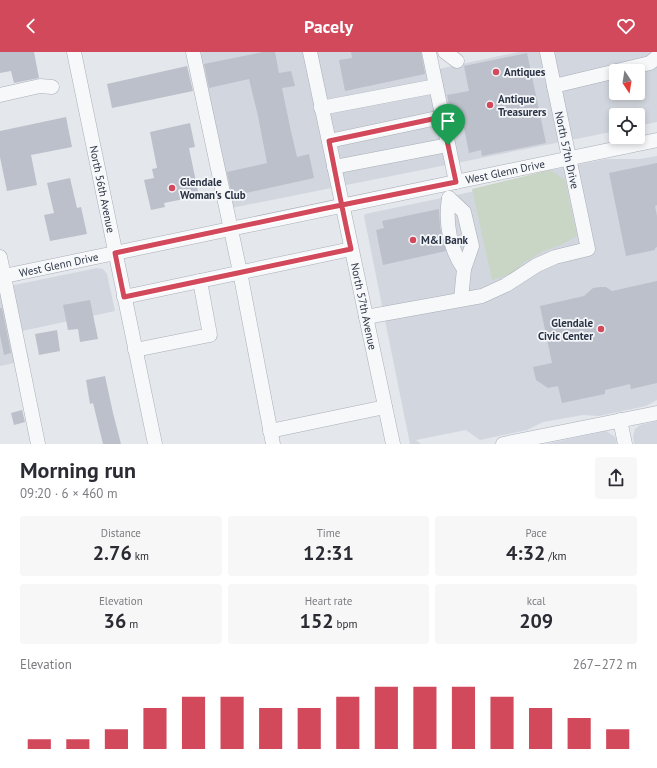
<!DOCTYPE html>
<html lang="en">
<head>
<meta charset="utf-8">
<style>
  :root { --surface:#fff; --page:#f7f7f7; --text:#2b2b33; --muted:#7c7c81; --accent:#d1495b }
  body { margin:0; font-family:"PT Sans",sans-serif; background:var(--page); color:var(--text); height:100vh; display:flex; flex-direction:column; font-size:15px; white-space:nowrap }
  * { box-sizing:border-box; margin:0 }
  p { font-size:13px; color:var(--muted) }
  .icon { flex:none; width:22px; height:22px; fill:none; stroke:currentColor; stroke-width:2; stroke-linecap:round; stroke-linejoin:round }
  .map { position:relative; height:392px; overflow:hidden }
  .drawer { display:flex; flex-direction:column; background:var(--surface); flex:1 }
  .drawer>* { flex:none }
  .needle { width:26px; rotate:168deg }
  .tools { position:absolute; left:609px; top:12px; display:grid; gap:8px }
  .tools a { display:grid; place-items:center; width:36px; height:36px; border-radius:4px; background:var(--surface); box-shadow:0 2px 6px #0003; font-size:20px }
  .pin { position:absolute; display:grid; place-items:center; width:34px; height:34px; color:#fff; margin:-41px -17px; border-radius:50% 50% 50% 0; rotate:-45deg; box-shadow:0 0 4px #0007 }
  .pin .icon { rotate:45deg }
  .round { display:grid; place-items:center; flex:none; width:42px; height:42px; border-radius:4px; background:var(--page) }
  .headline { display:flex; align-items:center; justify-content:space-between; height:68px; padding:0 20px }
  h1 { font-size:22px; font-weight:800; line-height:30px }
  .stats { display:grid; grid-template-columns:repeat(3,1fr); gap:6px; height:68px; padding:4px 20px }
  .stats div { display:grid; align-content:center; border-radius:4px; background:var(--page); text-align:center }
  .stats b { font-size:20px; font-weight:800 }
  .stats small { font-size:11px; font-weight:400 }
  .stats p { font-size:11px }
  .chart { height:112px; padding:8px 20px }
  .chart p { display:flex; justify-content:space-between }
  .chart svg { width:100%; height:72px; margin-top:4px; stroke:var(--accent); stroke-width:6 }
  header { display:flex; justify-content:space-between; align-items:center; height:52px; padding:0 20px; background:var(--accent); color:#fff; font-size:18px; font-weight:800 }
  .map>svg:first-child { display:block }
  .built { fill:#d2d6de; fill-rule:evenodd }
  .green { fill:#c9d6c5 }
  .building { fill:#bbc0ca }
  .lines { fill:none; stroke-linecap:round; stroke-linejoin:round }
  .minor-casing { stroke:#a9aeb7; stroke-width:15 }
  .minor { stroke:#f7f8fa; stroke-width:14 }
  .route-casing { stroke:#fff; stroke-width:8 }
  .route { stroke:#d1495b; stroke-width:5 }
  .poi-dot { fill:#d1495b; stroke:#f4f6f9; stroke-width:1.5 }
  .labels { text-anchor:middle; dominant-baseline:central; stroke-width:3.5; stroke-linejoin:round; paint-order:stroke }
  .poi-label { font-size:11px; font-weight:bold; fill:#2b3445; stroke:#f4f6f9; text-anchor:start }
  .street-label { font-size:11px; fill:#2b3445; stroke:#f4f6f9 }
</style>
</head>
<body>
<header><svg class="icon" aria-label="back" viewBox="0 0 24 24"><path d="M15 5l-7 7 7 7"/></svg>Pacely<svg class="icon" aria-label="heart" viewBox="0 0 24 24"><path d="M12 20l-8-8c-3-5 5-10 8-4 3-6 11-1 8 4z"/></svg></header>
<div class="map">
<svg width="657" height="392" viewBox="0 0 657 392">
  <rect width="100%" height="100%" fill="#e4e7ec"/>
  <!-- built -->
  <g class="built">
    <path d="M204,0H425L429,19L518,0H657V70L638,74V63H616V79L231,156L199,1ZM616,19H638V41H616Z"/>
    <path d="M657,104V348L646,354L599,364L583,363L543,370L527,378L480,388L466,378L416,388L421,392H410L364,164L365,162L519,130L537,121L606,107H639Z"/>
    <path d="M97,216L103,217L107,222L115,259L22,279L29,308L0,314V236Z"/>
    <path d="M657,369V392H634L633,384L635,377L640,373Z"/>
    <path d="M606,379L615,385L617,392H545Z"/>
  </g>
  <!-- green -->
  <path class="green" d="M550,118L565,128L577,184L561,193L543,199L522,212L515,221L492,228L472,137Z"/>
  <!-- building -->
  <g class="building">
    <path d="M0,0H34L39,26L14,31L11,19L0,21Z"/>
    <path d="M263,0H275L279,21L291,19L295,34L282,36L290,75L297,105L309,102L314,126L232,144L227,120L267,111L258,64L249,27L209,36L204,12Z"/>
    <path d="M351,0H421L425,22L345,39L339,8L352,6Z"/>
    <path d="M527,1L546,91L482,104L481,98L469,101L464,76L454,78L447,43L469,39L464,14Z"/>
    <path d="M187,14L193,39L112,56L107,32Z"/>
    <path d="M66,65L72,95L31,103L37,133L7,139L0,105V79Z"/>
    <path d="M190,71L195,95L189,96L199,144L164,151L165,155L151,158L144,128L154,126L152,117L157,116L150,80Z"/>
    <path d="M657,111V153L655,154L657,164V195L655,196V198L626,204L609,121Z"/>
    <path d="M70,126L77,156L81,155L87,182L50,189L44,163L54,161L47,131Z"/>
    <path d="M439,157L440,175L446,199L383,213L376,178L384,176L382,169Z"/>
    <path d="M657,229V331L631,337L630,332L605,338V342L562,351L558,334L548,336L536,328L533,315L552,311L540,254L584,244L593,236L600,235H606L612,239Z"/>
    <path d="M90,248L98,287L80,290L78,277L68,278L63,253Z"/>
    <path d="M0,256H2L11,301L4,303L0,283Z"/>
    <path d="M57,278L60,299L39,303L35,282Z"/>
    <path d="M105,324L113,361L121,392H103L93,351L90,352L86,328Z"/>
    <path d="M22,358L25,370L14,373L11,361Z"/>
  </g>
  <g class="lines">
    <defs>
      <g id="minor">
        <path id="s1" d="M74,0L155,392"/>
        <path d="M193,0L240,220L273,392"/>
        <path id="s2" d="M310,0L393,392"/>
        <path d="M429,0L456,130"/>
        <path d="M445,0L457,9"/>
        <path d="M554,34L650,11L657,5"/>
        <path d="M0,43L40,34L52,35"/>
        <path d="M321,56L436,34"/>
        <path d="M329,89L442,65"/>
        <path d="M334,115L448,93"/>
        <path d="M449,146L464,160L472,194L464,217L461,247"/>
        <path d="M449,146C445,170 450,198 464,217"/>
        <path d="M0,205L38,392"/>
        <path id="s3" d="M0,225L657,88"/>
        <path d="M124,245L351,197"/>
        <path d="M366,265L482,244L506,233L537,213L555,205L588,197L547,0"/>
        <path d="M135,298L210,283L200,229"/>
        <path d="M620,368L625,392"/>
        <path d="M270,379L385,355"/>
        <path d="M503,392L657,361"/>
      </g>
    </defs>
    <!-- minor casing -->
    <use href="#minor" class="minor-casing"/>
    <!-- minor -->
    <use href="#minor" class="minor"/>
  </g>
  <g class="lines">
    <defs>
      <path id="route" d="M448,93L456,130C411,139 366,148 322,157L115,201L124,245L351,197C343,161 336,125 329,89L442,65L448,93"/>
    </defs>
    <!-- route casing -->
    <use href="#route" class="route-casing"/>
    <!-- route -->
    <use href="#route" class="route"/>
  </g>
  <!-- markers -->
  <g class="poi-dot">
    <circle cx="496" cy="20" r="4"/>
    <circle cx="490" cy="53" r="4"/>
    <circle cx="172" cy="136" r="4"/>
    <circle cx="413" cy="188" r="4"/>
    <circle cx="601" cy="277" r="4"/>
  </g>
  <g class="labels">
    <!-- poi labels -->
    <g class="poi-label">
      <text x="504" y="20">Antiques</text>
      <text x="498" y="47">Antique<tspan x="498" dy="13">Treasurers</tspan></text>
      <text x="180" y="130">Glendale<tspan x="180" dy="13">Woman's Club</tspan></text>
      <text x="421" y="188">M&amp;I Bank</text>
      <text x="593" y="271" text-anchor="end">Glendale<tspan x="593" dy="13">Civic Center</tspan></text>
    </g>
    <!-- street labels -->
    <g class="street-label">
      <text transform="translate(567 98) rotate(78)">North 57th Drive</text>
      <text stroke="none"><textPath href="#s3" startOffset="516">West Glenn Drive</textPath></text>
      <text stroke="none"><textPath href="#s1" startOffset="140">North 56th Avenue</textPath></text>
      <text stroke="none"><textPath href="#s3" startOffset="60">West Glenn Drive</textPath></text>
      <text stroke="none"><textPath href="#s2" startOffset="260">North 57th Avenue</textPath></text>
    </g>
  </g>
</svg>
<div class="tools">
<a><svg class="needle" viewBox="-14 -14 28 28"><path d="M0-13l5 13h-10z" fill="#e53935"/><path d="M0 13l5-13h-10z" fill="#7c7c81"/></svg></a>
<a><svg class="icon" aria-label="locate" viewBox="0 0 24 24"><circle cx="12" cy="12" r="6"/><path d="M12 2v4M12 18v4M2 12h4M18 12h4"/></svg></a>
</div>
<div class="pin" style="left:448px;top:93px;background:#1e9e55"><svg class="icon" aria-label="arrive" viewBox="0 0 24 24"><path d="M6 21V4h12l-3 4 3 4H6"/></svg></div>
</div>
<section class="drawer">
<div class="headline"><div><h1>Morning run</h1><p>09:20 · 6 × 460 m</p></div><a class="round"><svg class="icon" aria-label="share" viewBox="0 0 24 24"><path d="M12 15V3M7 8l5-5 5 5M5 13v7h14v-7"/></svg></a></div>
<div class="stats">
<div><p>Distance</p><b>2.76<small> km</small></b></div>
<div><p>Time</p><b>12:31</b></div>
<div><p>Pace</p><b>4:32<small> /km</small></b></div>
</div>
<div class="stats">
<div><p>Elevation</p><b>36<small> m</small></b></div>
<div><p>Heart rate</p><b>152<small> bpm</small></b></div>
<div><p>kcal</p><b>209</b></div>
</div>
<div class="chart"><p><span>Elevation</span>267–272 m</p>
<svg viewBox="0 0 160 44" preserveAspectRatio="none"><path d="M5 44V38M15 44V38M25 44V32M35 44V19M45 44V12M55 44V12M65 44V19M75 44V19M85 44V12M95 44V6M105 44V6M115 44V6M125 44V12M135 44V19M145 44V25M155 44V32"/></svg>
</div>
</section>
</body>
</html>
